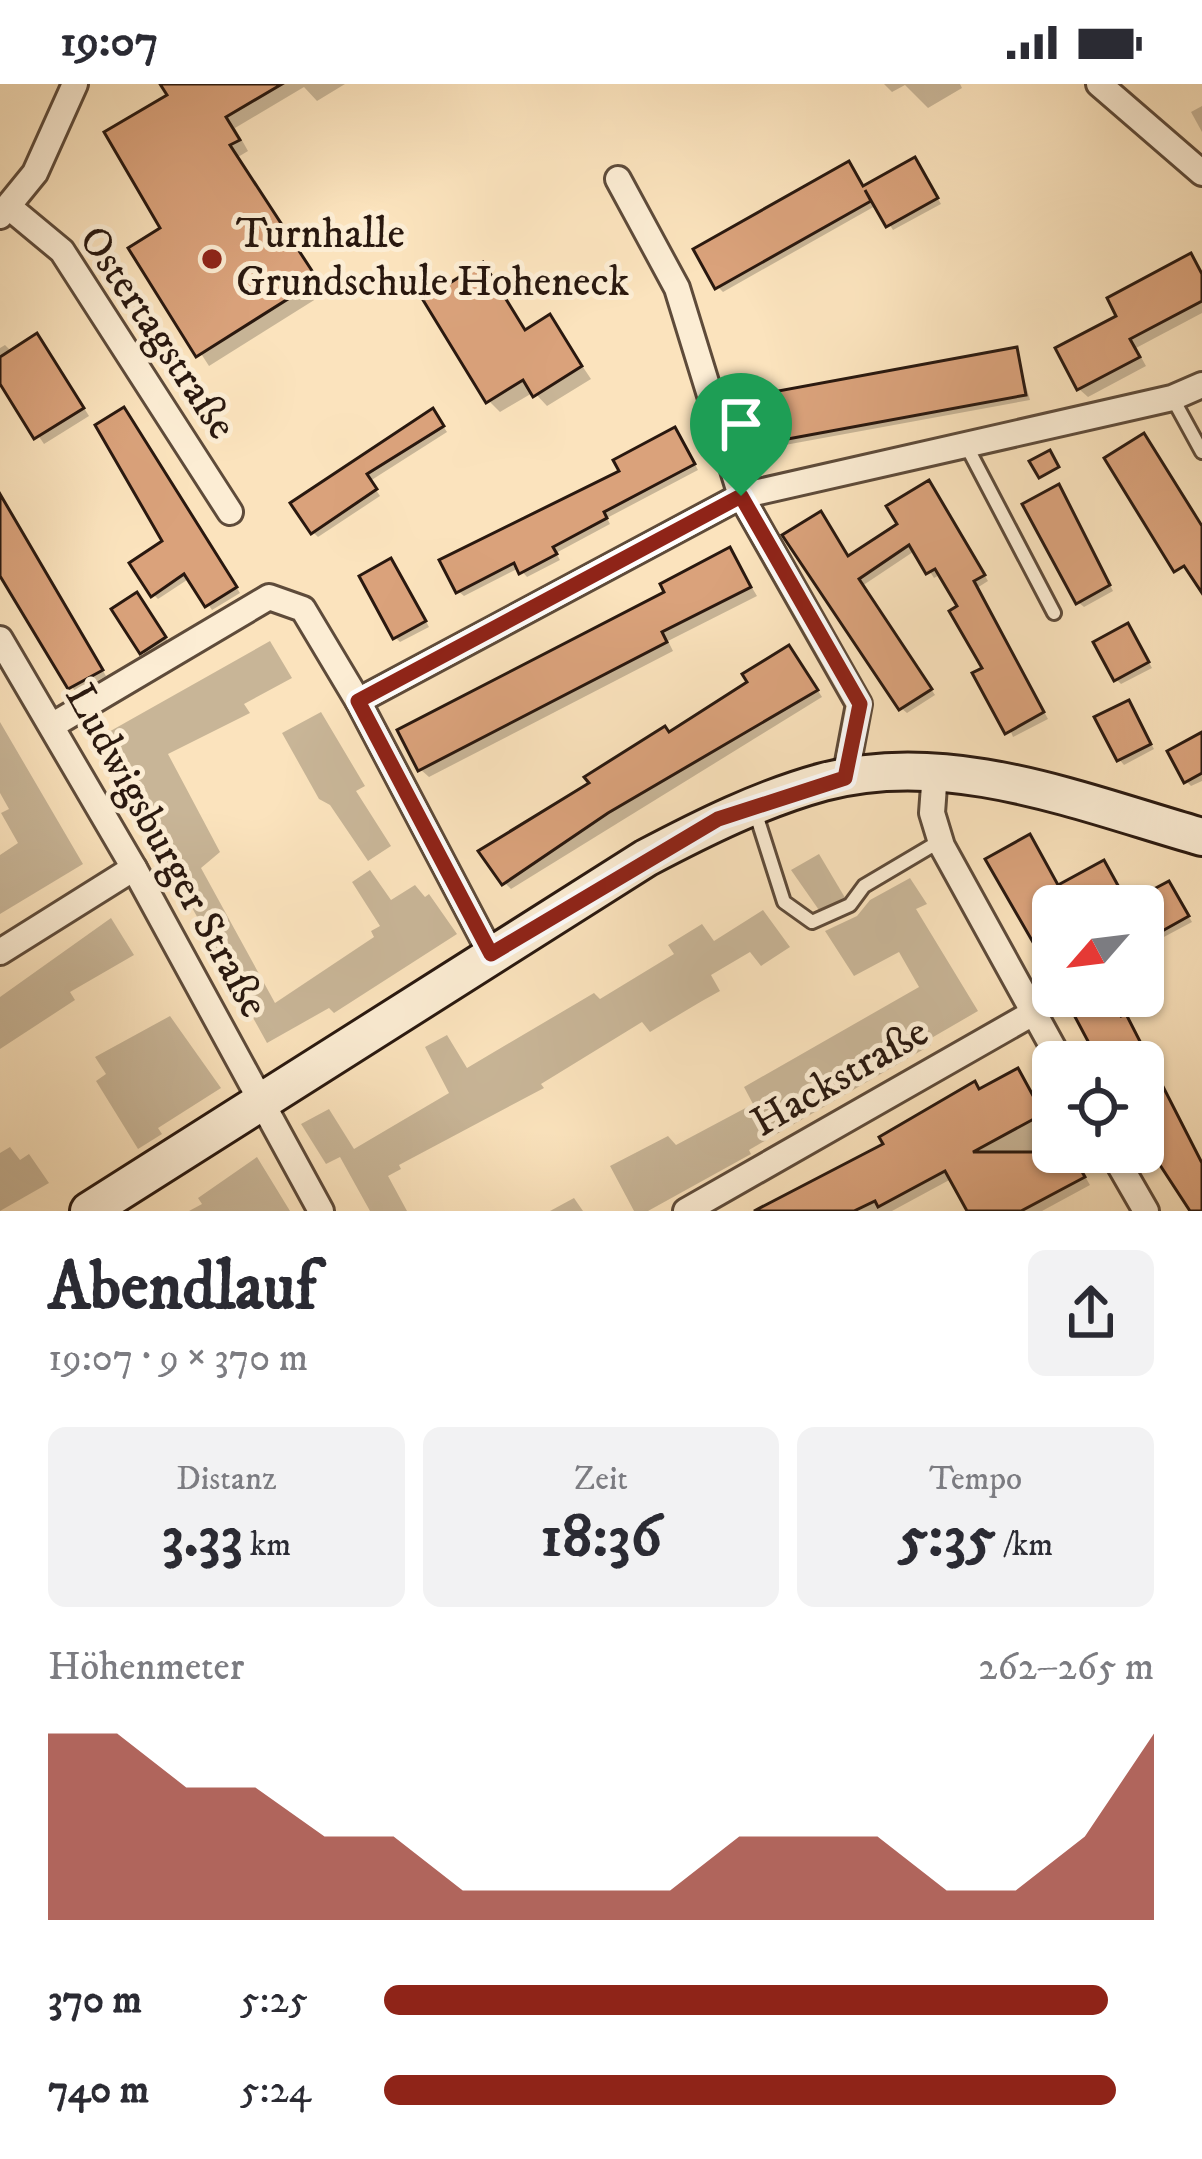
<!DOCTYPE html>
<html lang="de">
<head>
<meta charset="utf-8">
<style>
  :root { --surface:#fff; --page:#f2f2f3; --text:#2b2b33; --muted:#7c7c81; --accent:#8f2418 }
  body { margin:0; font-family:"IM FELL DW Pica",serif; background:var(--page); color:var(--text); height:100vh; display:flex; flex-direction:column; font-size:45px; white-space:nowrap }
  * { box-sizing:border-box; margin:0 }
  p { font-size:39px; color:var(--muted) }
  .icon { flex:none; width:66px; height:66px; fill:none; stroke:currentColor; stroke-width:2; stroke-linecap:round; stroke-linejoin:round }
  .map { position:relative; height:1127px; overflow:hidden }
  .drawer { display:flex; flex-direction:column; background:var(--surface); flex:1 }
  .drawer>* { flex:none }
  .needle { width:78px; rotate:242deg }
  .fabs { position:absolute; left:1032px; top:801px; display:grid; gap:24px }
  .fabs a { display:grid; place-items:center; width:132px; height:132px; border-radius:18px; background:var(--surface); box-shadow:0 3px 9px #0004; font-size:60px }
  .pin { position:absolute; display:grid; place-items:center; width:102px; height:102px; color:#fff; margin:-123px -51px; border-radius:50% 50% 50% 0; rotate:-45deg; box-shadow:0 0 12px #0007 }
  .pin .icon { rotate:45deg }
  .round { display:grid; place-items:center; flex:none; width:126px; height:126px; border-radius:18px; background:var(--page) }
  .headline { display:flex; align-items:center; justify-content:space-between; height:204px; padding:0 48px }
  h1 { font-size:66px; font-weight:700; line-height:90px }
  .metrics { display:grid; grid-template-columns:repeat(3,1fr); gap:18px; height:204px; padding:12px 48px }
  .metrics div { display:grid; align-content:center; border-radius:18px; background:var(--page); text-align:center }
  .metrics b { font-size:60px; font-weight:700 }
  .metrics small { font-size:33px; font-weight:400 }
  .metrics p { font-size:33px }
  .chart { height:336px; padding:24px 48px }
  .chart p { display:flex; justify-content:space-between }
  .chart svg { width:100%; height:216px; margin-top:12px; fill:var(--accent); opacity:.7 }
  ul { padding:0 48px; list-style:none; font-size:39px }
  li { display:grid; grid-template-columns:192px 144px 1fr; align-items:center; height:90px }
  li i { height:30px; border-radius:15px; background:var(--accent) }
  .status { display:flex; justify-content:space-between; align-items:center; height:84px; padding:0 60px; background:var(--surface); direction:ltr }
  .status svg { height:33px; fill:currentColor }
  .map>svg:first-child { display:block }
  .shadow { fill:#0003 }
  .building { fill:#daa27b; stroke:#29180f; stroke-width:3 }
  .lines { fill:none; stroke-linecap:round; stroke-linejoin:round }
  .service-casing { stroke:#5e4b3a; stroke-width:18 }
  .minor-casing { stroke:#5e4b3a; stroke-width:30 }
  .secondary-casing { stroke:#29180f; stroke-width:42 }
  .service { stroke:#fcedd4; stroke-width:12 }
  .minor { stroke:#fcedd4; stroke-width:24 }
  .secondary { stroke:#fcedd4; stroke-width:36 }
  .route-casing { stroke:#fff; stroke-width:24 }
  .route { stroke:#8f2418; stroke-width:15 }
  .poi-dot { fill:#8f2418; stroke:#fcedd4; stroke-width:4.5 }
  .labels { text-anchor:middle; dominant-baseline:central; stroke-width:10; stroke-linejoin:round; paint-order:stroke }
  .poi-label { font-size:42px; fill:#29180f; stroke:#fcedd4; text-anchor:start }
  .street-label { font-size:42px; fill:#29180f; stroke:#fcedd4 }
</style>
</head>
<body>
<div class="status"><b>19:07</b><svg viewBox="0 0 49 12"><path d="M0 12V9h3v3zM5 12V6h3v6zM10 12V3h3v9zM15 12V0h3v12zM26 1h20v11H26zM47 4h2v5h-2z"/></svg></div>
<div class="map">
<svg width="1202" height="1127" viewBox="0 0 1202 1127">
  <rect width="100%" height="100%" fill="#fbe3bd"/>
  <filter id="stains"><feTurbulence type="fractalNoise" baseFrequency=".00167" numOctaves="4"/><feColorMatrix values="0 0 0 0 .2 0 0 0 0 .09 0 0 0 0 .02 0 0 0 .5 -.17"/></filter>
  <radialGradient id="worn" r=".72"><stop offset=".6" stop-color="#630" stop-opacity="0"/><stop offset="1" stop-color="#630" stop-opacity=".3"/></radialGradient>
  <!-- shadow -->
  <g class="shadow">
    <path d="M163,0H345L317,17L304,3L235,44L248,67L238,73L327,208L209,282L133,165L164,145L171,12Z"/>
    <path d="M884,0H960L962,4L928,24L905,1L892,8Z"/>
    <path d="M1202,22V48L1191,28Z"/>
    <path d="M919,82L941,120L893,146L877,121L723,208L718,203L864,105Z"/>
    <path d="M1190,173L1202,187V229L1136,264L1146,282L1088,313L1079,305L1120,233Z"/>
    <path d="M483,182L528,248L550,234L591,295L547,322L534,308L500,328L489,317Z"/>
    <path d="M44,260L89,332L44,360L0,295V264L5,261L12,268Z"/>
    <path d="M1016,266L1030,316L774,363L769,358Z"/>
    <path d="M128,332L240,509L212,526L190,494L158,515L154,511L166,458Z"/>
    <path d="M437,333L447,348L370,397L380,412L318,453L313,448L294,420Z"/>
    <path d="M680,352L698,386L607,434L610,440L556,469L560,476L527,493L519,484L464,512L458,507Z"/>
    <path d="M934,405L988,497L977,504L1048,635L1013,653L961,523L941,490L934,494L916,466L862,502L935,611L907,629L901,624L826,436L850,475L901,441Z"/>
    <path d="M1063,409L1113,507L1084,523L1078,518Z"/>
    <path d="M0,412L106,592L76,609L0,487Z"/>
    <path d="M730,467L757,512L668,557L673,567L429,693L420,685Z"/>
    <path d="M396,483L429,543L400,558L395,553Z"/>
    <path d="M142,517L169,559L148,573L143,568Z"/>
    <path d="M1132,548L1152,584L1121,600L1116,595Z"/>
    <path d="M270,557L292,594L244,620L250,629L168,670L220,768L201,784L275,919L374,853L371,847L380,842L352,798L370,786L391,816L415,801L425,813L429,810L457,850L334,929L329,924L267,959L98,654Z"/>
    <path d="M795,571L822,613L511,805L505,799L670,651Z"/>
    <path d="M1128,619L1154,665L1124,681L1119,675Z"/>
    <path d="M321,628L365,702L356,707L391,762L368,777L330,721L319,715L282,649Z"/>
    <path d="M0,638L83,780L0,830V771L18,759L1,729L9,725L0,709Z"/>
    <path d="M1202,653V697L1191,702L1186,697Z"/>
    <path d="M819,770L847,817L821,829L791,786Z"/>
    <path d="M990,776L1059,804L1104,779L1124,813L1108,822H1053V889Z"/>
    <path d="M910,794L927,820L916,825L978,927L928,956L931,961L749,1066L751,1070L648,1127H634L610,1082L668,1052L676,1061L753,1020L744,1003L919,903L899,868L854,892L825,847L857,832L870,816Z"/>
    <path d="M1173,806L1192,838L1162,854L1157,849Z"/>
    <path d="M763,826L790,863L761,882L750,868L711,891L720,907L702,917L650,948L642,938L541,1000L544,1004L399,1081L401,1085L388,1092L407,1127H370L340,1073L326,1080L301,1040L329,1025L354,1065L449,1009L425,963L447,951L467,984L594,909L600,915L674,870L668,861L702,840L714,857Z"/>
    <path d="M111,834L134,871L70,908L75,916L0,965V913Z"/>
    <path d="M170,932L221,1004L158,1044L162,1050L138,1065L96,997L106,990L95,973Z"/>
    <path d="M1017,988L1053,1047V1068H1071L1090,1101L1042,1127H970L953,1094L892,1127H761Z"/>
    <path d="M10,1063L20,1076L29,1070L49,1099L0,1127V1069Z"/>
    <path d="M257,1073L290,1127H189L202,1120L198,1114Z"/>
    <path d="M574,1114L583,1127H550Z"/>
  </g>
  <!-- building -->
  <g class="building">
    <path d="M160,0H282L226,33L240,56L230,61L318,196L196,273L128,164L160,144L104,48L167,11Z"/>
    <path d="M915,73L938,114L886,143L865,106L871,117L715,205L693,165L849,77L863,102Z"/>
    <path d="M1191,169L1202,190V217L1130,255L1140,273L1077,306L1055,264L1116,232L1107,214Z"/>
    <path d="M483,178L525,246L550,230L582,282L533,313L523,296L486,319L423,216Z"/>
    <path d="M37,249L84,324L34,355L0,300V273Z"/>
    <path d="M1017,263L1026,311L766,359L757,311Z"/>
    <path d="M124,323L237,503L205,523L184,490L151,513L129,479L162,457L95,341Z"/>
    <path d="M433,324L444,342L367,390L377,405L311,450L290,419Z"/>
    <path d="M675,343L695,380L604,428L607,434L553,463L557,470L519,490L514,479L456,509L439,476L619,387L613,376Z"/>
    <path d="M1144,349L1202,442V509L1184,482L1174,488L1104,374Z"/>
    <path d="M1050,366L1059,383L1039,394L1029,377Z"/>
    <path d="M929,396L985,491L974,497L1044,628L1005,650L972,589L982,584L949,527L957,522L935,485L926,490L909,461L859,495L932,605L899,626L782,451L821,427L848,472L897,440L886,422Z"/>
    <path d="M1059,400L1110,501L1076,520L1022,420Z"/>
    <path d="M0,410L103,586L68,605L0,492Z"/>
    <path d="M730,463L751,503L662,548L667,558L418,687L397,646L664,508L660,500Z"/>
    <path d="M391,474L426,537L393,555L359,492Z"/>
    <path d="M137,508L166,553L140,570L111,525Z"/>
    <path d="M1128,539L1149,578L1114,597L1093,558Z"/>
    <path d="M789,561L818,606L608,729L502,801L478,767L589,699L584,693L665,642L669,648L747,598L742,590Z"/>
    <path d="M1129,616L1151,660L1117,677L1094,633Z"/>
    <path d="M1202,648V689L1184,699L1167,667Z"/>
    <path d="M1030,750L1058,801L1104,776L1121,807L1094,822H1053V893L985,775Z"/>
    <path d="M1169,797L1189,832L1155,851L1135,815Z"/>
    <path d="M1064,912H1110L1121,932L1126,930L1202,1079V1127H1190L1143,1055V978H1099Z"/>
    <path d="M1018,984L1043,1030L973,1068H1071L1085,1093L1021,1127H967L945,1087L878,1123L875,1117L854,1127H754L883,1060L879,1053L975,997L979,1005Z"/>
  </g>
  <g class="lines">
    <defs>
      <g id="service">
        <path d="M1173,315L1202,368"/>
        <path d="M966,361L1054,529"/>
        <path d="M754,724L784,818L812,838L850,821L864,802L940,757"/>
      </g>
      <g id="minor">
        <path d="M1099,0L1202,89"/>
        <path d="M618,95L677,204L741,412L859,620L845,694"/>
        <path d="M9,123L62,167L230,428"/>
        <path d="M0,132L35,89L75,0"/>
        <path d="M0,555L134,784L321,1127"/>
        <path d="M358,617L741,412L1172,314L1202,301"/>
        <path d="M53,641L269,513L303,525L358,617L491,870"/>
        <path d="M935,688L932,729L942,762L1061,978"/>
        <path d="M0,868L134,784"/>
        <path d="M1112,1068L1146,1127"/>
        <path d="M686,1127L1033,929"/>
      </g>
      <path id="secondary" d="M89,1127L646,774C703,744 761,715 823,698C949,664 1083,719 1202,753"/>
    </defs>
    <!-- service casing -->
    <use href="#service" class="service-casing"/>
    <!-- minor casing -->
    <use href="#minor" class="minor-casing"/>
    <!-- secondary casing -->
    <use href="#secondary" class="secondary-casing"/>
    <!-- service -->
    <use href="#service" class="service"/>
    <!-- minor -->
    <use href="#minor" class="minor"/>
    <!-- secondary -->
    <use href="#secondary" class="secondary"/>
  </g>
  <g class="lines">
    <defs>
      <path id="route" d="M741,412L860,620L845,694L718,735L491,870L358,617Z"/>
    </defs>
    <!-- route casing -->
    <use href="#route" class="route-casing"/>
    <!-- route -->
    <use href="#route" class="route"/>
  </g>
  <!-- markers -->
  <circle class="poi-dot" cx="212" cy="175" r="12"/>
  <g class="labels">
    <!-- poi labels -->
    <g class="poi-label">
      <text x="236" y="151">Turnhalle<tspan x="236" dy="48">Grundschule Hoheneck</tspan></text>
    </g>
    <!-- street labels -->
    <g class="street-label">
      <text transform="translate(157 249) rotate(56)">Ostertagstraße</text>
      <text transform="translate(166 767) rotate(61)">Ludwigsburger Straße</text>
      <text transform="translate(840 994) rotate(-30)">Hackstraße</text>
    </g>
  </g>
  <rect width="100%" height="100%" filter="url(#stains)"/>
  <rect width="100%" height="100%" fill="url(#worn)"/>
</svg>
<div class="fabs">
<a><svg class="needle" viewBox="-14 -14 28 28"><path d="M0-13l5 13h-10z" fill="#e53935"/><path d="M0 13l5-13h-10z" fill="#7c7c81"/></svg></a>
<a><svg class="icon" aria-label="locate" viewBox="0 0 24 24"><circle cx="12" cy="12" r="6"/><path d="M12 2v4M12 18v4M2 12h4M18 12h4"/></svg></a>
</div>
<div class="pin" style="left:741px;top:412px;background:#1e9e55"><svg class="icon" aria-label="arrive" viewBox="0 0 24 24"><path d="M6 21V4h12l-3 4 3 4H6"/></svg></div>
</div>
<section class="drawer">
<div class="headline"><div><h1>Abendlauf</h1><p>19:07 · 9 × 370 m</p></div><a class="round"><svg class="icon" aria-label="share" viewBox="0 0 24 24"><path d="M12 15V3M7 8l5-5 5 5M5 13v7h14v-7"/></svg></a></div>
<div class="metrics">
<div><p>Distanz</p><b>3.33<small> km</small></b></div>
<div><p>Zeit</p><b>18:36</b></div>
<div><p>Tempo</p><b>5:35<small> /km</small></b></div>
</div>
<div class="chart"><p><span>Höhenmeter</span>262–265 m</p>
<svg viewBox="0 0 160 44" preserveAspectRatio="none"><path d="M0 44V6L10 6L20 17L30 17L40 27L50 27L60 38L70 38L80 38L90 38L100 27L110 27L120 27L130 38L140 38L150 27L160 6V44z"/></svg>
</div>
<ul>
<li><b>370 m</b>5:25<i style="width:94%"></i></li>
<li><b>740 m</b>5:24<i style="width:95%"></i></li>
</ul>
</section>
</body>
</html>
